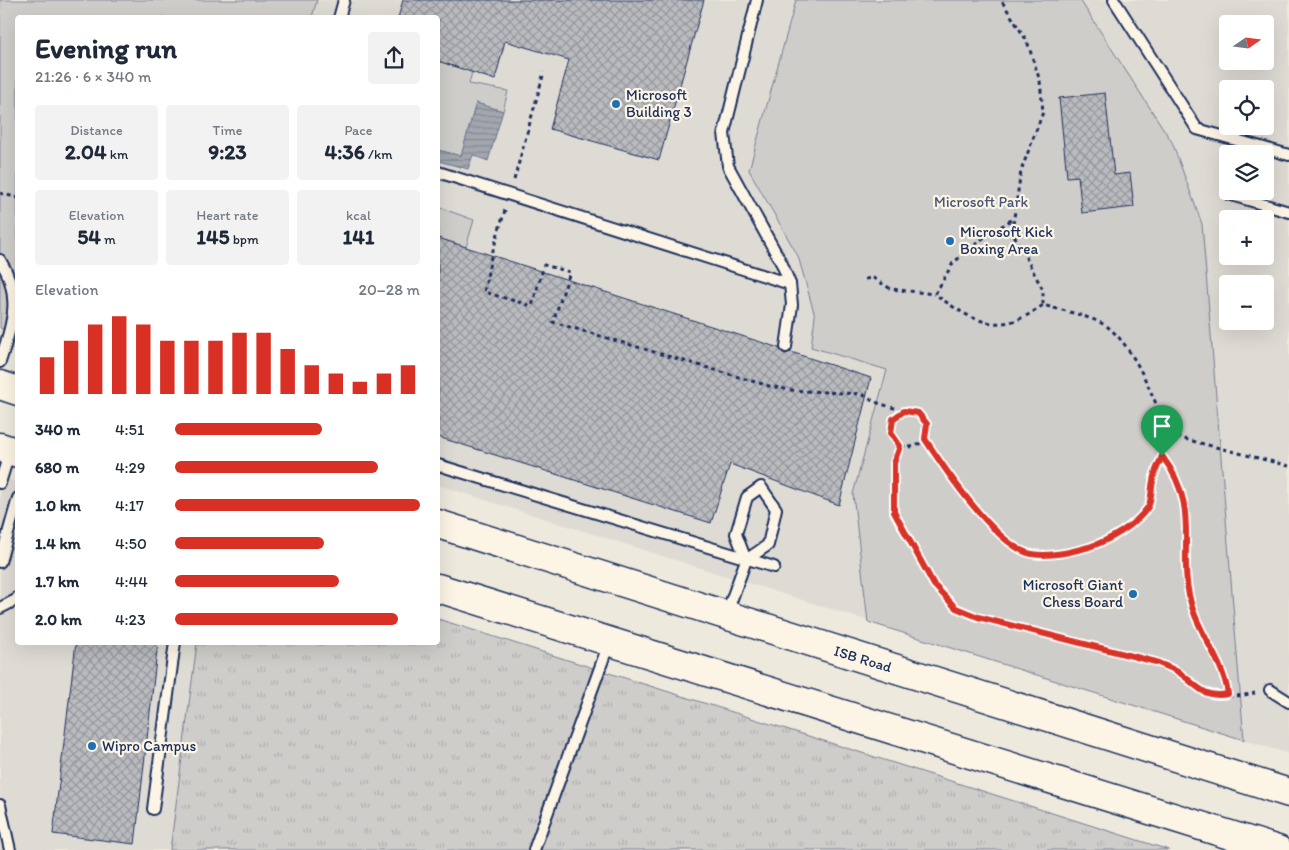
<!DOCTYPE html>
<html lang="en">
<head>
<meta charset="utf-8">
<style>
  :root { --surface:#fff; --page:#f2f2f3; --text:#1f2937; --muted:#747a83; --accent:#d93025 }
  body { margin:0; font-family:Itim,sans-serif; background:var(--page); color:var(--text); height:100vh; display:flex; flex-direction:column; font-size:19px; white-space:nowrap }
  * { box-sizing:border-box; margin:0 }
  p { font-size:16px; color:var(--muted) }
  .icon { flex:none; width:28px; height:28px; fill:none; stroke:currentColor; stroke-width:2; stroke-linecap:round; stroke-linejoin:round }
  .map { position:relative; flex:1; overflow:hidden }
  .details { position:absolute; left:15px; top:15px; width:425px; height:630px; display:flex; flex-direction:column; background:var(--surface); border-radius:5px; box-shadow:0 5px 20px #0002 }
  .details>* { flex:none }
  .needle { width:32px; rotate:76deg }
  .tools { position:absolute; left:1219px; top:15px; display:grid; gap:10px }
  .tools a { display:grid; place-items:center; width:55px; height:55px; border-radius:5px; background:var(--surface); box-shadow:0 5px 20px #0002; font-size:25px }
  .pin { position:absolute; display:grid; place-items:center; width:42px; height:42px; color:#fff; margin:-51px -21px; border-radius:50% 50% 50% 0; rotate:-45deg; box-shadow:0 0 5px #0007 }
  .pin .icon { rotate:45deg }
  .round { display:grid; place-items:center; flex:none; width:52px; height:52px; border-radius:5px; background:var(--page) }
  .overview { display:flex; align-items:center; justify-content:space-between; height:85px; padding:0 20px }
  h1 { font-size:28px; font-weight:800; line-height:38px }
  .stats { display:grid; grid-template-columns:repeat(3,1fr); gap:8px; height:85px; padding:5px 20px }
  .stats div { display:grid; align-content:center; border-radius:5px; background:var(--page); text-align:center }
  .stats b { font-size:21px; font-weight:800 }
  .stats small { font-size:14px; font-weight:400 }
  .stats p { font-size:14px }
  .chart { height:140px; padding:10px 20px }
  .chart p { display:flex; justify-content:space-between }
  .chart svg { width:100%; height:90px; margin-top:5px; stroke:var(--accent); stroke-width:6 }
  ul { padding:0 20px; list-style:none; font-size:16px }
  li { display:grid; grid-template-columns:80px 60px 1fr; align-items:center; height:38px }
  li i { height:12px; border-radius:6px; background:var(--accent) }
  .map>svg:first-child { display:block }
  .built { fill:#dedbd4; fill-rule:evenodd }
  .grass { fill:url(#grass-tufts); stroke:#757e94 }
  .green { fill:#cfcdca; stroke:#757e94 }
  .water { fill:url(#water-rules); stroke:#6c778f }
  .building { fill:url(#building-cross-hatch); stroke:#1b2f5e }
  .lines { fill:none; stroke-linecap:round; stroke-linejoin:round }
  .service-casing { stroke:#1b2f5e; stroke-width:14 }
  .secondary-casing { stroke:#1b2f5e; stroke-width:31 }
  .path { stroke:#1b2f5e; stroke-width:3; stroke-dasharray:4 4; stroke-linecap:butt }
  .service { stroke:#fcf5e5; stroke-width:10 }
  .secondary { stroke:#fcf5e5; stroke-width:28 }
  .route-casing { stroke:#fff; stroke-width:10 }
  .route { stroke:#d93025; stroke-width:6 }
  .poi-dot { fill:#1f6fb2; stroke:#fcf5e5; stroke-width:2 }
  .labels { text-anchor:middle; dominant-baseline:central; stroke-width:4.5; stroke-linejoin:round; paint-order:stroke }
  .poi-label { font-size:15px; fill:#1b2f5e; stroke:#fcf5e5; text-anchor:start }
  .park-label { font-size:15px; fill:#485679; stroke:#fcf5e5 }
  .street-label { font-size:15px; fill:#1b2f5e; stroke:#fcf5e5 }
</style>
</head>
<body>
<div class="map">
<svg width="1289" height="850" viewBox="0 0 1289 850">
  <defs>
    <pattern id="grass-tufts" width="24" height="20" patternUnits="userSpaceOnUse" patternTransform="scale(1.25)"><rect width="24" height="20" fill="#cfcdca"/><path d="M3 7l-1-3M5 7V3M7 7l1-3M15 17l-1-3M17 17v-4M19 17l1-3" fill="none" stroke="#b1b0b0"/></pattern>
    <pattern id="water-rules" width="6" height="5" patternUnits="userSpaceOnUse" patternTransform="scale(1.25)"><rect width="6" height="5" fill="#a2a7af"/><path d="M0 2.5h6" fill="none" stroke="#838892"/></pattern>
    <pattern id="building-cross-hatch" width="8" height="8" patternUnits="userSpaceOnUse" patternTransform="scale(1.25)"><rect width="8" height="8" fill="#babbbe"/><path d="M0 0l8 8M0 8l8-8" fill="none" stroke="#96989e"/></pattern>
  </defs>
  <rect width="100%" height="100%" fill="#eee9dd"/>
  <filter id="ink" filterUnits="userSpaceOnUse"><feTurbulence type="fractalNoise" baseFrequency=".02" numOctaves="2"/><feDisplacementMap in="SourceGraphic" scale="10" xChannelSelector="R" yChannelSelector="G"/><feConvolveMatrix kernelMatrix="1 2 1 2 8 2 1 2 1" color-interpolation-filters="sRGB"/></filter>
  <g filter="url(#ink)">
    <!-- built -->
    <g class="built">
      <path d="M0,0H1289V754L438,485V18H18L17,351L0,346ZM1228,24H1265V61H1228ZM1228,89H1265V126H1228ZM1228,154H1265V191H1228ZM1228,219H1265V256H1228ZM1228,284H1265V321H1228Z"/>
      <path d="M0,477L17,482L18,642L197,643L170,850H0Z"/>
    </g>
    <!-- grass -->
    <path class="grass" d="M438,619L1169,850H170L197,643L438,642Z"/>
    <!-- green -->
    <g class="green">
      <path d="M0,0H317L312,17L18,18L17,332L0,328Z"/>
      <path d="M796,0H1080L1172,142L1202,224L1244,740L868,622L853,494L887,370L811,347L815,316L798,256L749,170Z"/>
      <path d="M438,61L472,72L469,84L508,91L503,111L476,103L461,156L438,150Z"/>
      <path d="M438,207L474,220L466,247L438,238Z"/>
    </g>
    <!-- water -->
    <path class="water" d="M476,103L503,111L488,161L473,155L468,169L438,161V150L461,156Z"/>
    <!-- building -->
    <g class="building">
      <path d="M403,0H704L659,160L550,129L569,60L505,41L495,80L438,61V18H398Z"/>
      <path d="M1105,93L1114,175L1130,173L1134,207L1082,213L1078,176L1067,177L1059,98Z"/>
      <path d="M438,238L779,348L785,354L791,352L871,378L839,505L730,464L711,523L438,437Z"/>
      <path d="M76,642H158L135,844L53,834Z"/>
    </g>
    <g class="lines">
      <defs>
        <g id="service">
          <path d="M1114,0L1197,129L1289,155"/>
          <path d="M339,18L344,0"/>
          <path d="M438,172L790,284L782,264L728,166L724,133L757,0"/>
          <path d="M1228,194L1289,212"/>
          <path d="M0,260C23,296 12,324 0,362"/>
          <path d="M786,347L792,305L790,284"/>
          <path d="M438,465L774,567"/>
          <path d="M0,483L10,451"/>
          <path d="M761,487L776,509L768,545L746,560L736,534L747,497Z"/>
          <path d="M0,562L18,498"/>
          <path d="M0,608L16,600L18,597"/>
          <path d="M726,615L746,560"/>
          <path d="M1270,690L1289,702"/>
          <path d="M0,805L10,850"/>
          <path d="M153,809L175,642"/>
          <path d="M534,850L609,643"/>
        </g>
        <g id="secondary">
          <path d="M0,385L18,391"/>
          <path d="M0,447L18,453"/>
          <path d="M438,524L1289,793"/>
          <path d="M438,588L1278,850"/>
        </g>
      </defs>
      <!-- service casing -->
      <use href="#service" class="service-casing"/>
      <!-- secondary casing -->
      <use href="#secondary" class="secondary-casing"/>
      <!-- path -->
      <g class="path">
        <path d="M514,180L544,72"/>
        <path d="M0,193L18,198"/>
        <path d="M505,210L491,257L484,292L532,306L544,265L570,272L553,322L769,386L790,390L861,394L878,403L904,411"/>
        <path d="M1011,220L982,239L953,263L935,294C974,323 1001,337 1043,305"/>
        <path d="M865,279L873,278L891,289L935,294"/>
        <circle cx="909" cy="429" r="18"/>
        <path d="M1169,435L1289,466"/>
        <path d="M925,439L961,492L1005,540L1031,554L1066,553L1098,544L1131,525L1149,506L1153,479L1169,435C1155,402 1137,351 1109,328C1096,317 1060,310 1043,305V290L1012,231L1021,171L1043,112L1040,81L1027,41L1001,0"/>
        <path d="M900,445L894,463V512L934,585L956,607L978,617L1156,662C1163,665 1171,668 1177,672C1185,676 1190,685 1198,689C1213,699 1238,697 1255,693"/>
        <path d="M1162,456C1204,511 1174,554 1193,610C1203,639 1224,664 1228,694"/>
      </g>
      <!-- service -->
      <use href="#service" class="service"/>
      <!-- secondary -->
      <use href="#secondary" class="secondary"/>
    </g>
  </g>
  <g class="lines" filter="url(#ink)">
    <defs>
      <path id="route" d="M904,411L918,413L927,424L925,439C944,468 997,548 1032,554C1051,557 1071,552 1089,547C1110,540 1135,526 1148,507C1152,500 1151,489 1153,481C1154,472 1159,464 1162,456C1204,511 1174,553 1193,610C1203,639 1224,664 1228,694C1202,699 1197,684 1178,672C1172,668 1163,665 1156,662L978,617L956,608L934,585L894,512V463L900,446L891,433L893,419Z"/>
    </defs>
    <!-- route casing -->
    <use href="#route" class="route-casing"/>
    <!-- route -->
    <use href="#route" class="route"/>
  </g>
  <!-- markers -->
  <g class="poi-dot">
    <circle cx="616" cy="104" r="5"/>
    <circle cx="950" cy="241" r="5"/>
    <circle cx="1133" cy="594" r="5"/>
    <circle cx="92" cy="746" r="5"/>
  </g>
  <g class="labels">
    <!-- poi labels -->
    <g class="poi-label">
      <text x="626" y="95">Microsoft<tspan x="626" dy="17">Building 3</tspan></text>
      <text x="960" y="232">Microsoft Kick<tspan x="960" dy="17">Boxing Area</tspan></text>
      <text x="1123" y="585" text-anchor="end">Microsoft Giant<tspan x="1123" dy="17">Chess Board</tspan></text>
      <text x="102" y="746">Wipro Campus</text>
    </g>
    <!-- park labels -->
    <g class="park-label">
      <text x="981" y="202">Microsoft Park</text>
    </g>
    <!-- street labels -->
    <g class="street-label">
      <text transform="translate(863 659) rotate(17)">ISB Road</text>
    </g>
  </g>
</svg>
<div class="tools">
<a><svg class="needle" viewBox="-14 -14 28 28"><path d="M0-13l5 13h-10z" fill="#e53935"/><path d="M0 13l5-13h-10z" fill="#747a83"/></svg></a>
<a><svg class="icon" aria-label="locate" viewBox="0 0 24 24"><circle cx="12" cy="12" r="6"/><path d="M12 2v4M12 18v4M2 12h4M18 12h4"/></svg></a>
<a><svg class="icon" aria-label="layers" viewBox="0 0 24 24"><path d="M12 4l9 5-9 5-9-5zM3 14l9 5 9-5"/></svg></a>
<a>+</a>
<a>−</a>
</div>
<div class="pin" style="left:1162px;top:456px;background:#1e9e55"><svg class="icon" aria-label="arrive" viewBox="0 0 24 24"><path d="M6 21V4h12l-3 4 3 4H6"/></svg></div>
<section class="details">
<div class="overview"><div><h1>Evening run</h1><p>21:26 · 6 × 340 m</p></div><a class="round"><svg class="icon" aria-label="share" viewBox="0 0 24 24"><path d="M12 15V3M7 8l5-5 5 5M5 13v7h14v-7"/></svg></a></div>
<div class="stats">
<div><p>Distance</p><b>2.04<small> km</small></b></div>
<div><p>Time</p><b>9:23</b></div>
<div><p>Pace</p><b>4:36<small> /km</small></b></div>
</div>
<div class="stats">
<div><p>Elevation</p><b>54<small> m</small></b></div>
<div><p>Heart rate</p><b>145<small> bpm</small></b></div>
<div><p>kcal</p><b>141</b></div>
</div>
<div class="chart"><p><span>Elevation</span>20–28 m</p>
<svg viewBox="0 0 160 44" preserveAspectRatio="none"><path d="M5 44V26M15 44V18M25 44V10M35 44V6M45 44V10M55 44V18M65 44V18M75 44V18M85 44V14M95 44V14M105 44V22M115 44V30M125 44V34M135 44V38M145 44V34M155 44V30"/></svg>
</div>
<ul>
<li><b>340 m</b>4:51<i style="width:60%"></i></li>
<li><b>680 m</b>4:29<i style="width:83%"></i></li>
<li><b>1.0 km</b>4:17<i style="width:100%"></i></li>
<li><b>1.4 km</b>4:50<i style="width:61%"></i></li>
<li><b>1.7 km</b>4:44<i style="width:67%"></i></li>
<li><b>2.0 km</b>4:23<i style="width:91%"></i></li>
</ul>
</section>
</div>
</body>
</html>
